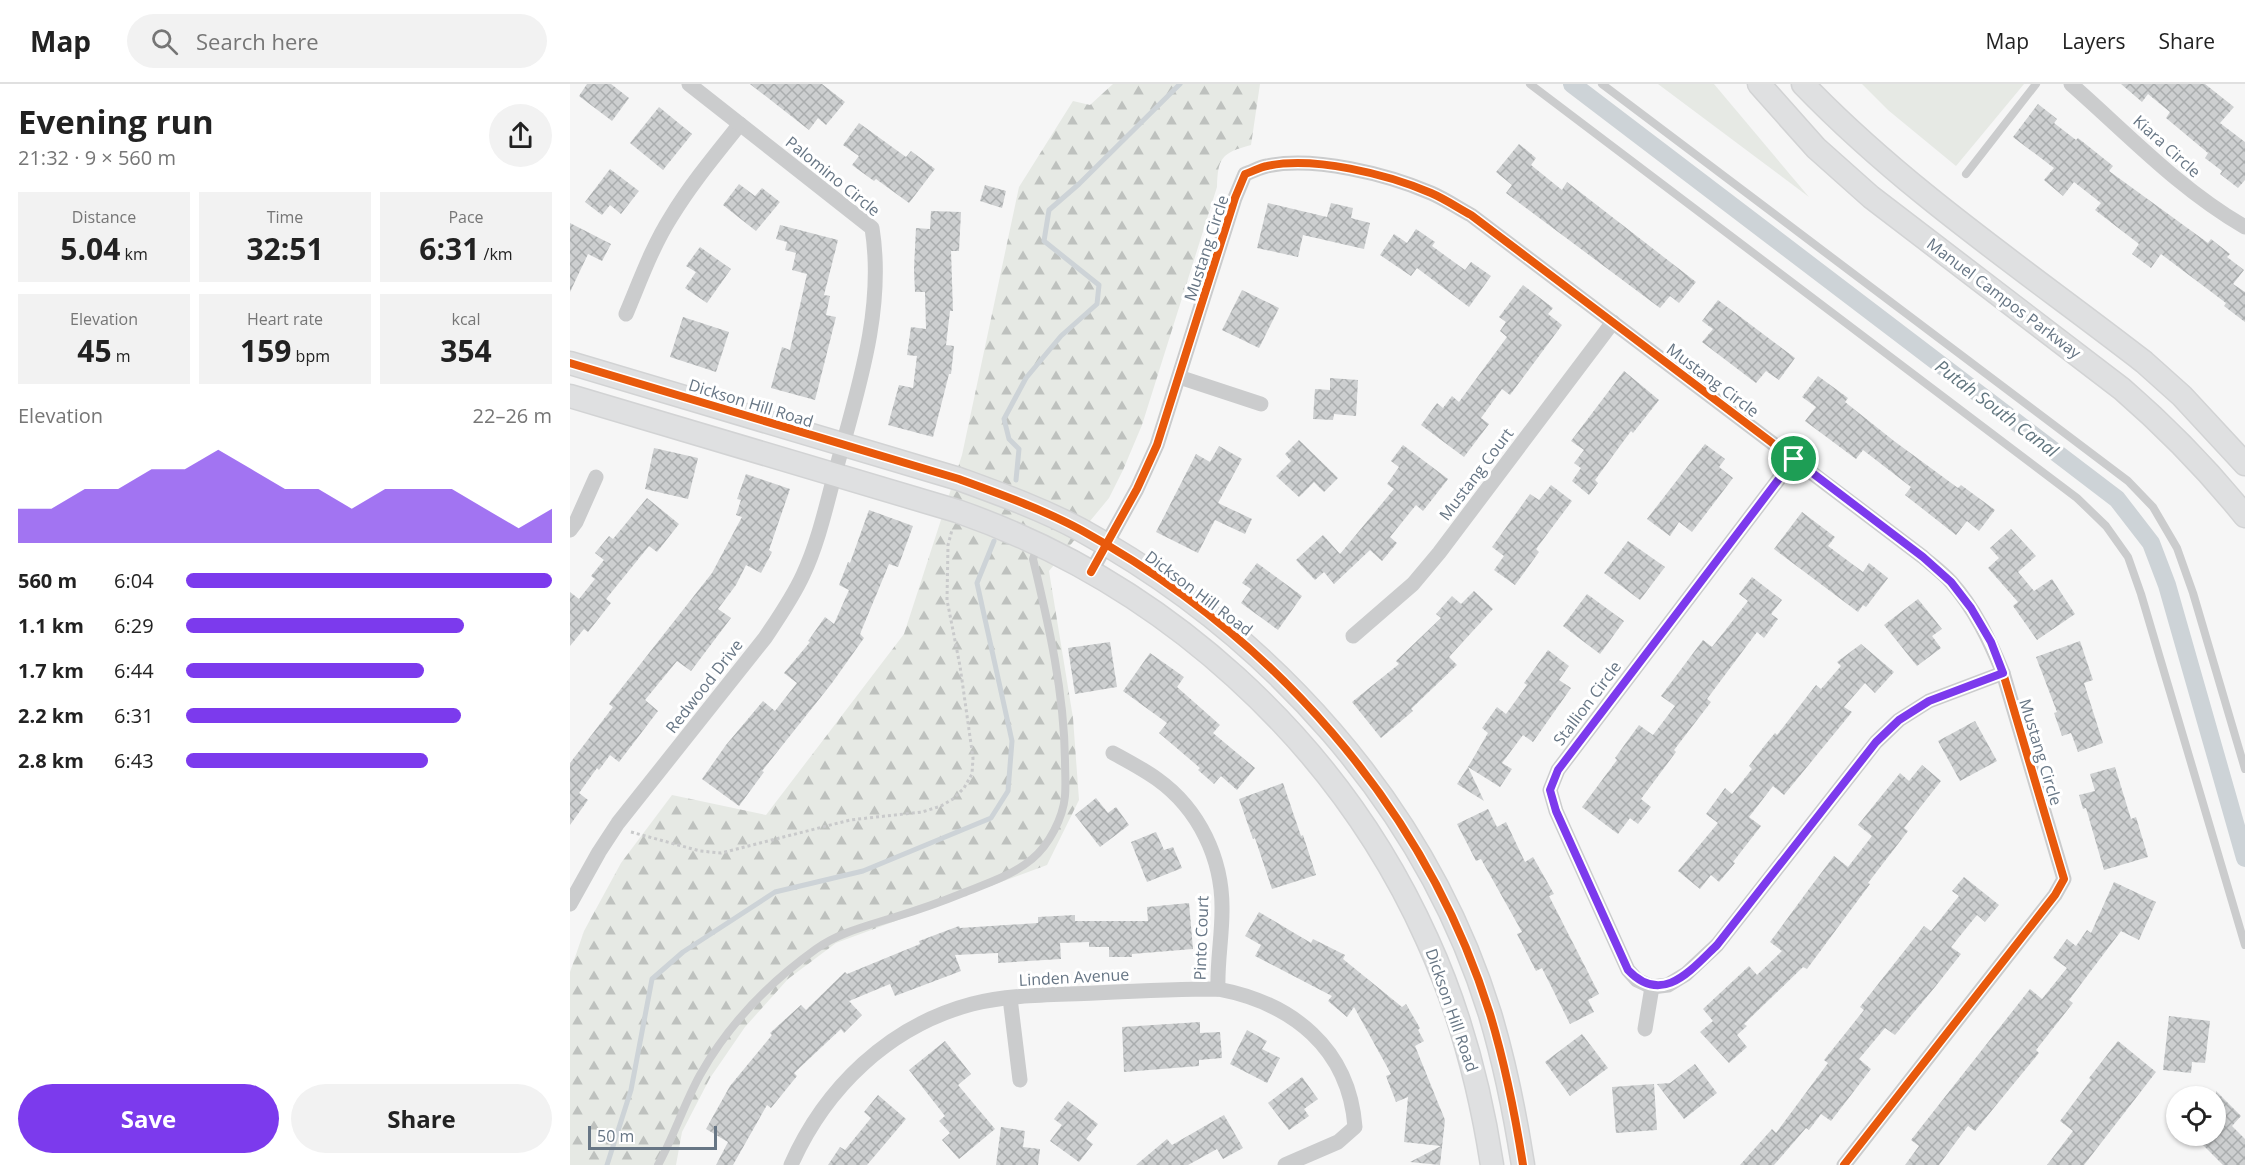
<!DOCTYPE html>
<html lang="en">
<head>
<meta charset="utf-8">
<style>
  :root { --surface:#fff; --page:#f2f2f2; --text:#222; --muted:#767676; --line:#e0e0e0; --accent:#7c3aed }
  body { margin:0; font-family:"Open Sans",sans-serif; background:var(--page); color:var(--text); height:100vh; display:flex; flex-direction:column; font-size:22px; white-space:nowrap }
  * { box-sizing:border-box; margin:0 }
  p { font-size:20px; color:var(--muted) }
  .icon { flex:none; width:33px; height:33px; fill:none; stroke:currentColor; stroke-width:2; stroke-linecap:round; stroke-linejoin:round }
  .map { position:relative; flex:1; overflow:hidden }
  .sheet { display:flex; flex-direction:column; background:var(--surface); width:570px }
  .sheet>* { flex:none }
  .fabs { position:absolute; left:1596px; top:1002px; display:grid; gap:12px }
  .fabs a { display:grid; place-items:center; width:60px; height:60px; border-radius:50%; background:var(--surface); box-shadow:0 2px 4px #0004; font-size:30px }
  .scale { position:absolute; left:18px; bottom:15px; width:129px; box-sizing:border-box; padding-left:6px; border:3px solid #677685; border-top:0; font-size:16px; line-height:21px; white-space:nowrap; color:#677685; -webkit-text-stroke:4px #fff; paint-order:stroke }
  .pin { position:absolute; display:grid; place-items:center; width:51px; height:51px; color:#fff; margin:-26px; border:3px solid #fff; border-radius:50%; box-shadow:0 2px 6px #0007 }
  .round { display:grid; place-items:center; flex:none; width:63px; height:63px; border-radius:32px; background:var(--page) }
  .headline { display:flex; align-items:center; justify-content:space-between; height:102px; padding:0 18px }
  h1 { font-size:33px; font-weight:700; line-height:45px }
  .figures { display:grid; grid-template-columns:repeat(3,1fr); gap:9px; height:102px; padding:6px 18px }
  .figures div { display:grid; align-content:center; border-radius:0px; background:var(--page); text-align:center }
  .figures b { font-size:30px; font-weight:700 }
  .figures small { font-size:16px; font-weight:400 }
  .figures p { font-size:16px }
  .chart { height:168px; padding:12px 18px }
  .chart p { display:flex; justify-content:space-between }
  .chart svg { width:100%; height:108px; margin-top:6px; fill:var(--accent); opacity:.7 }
  .cta { display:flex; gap:12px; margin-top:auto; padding:12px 18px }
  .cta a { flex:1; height:69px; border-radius:36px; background:var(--accent); color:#fff; font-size:24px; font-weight:700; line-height:69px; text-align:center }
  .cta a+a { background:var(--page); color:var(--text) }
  ul { padding:0 18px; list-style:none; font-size:20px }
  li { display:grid; grid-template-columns:96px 72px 1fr; align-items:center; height:45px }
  li i { height:15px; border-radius:8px; background:var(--accent) }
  header { display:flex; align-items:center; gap:36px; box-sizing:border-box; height:84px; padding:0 30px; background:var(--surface); border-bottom:2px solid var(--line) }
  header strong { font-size:28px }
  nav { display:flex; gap:33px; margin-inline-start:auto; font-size:21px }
  .search { width:420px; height:54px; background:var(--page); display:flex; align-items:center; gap:15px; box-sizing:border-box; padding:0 21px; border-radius:33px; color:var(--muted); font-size:22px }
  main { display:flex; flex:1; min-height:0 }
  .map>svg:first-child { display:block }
  .grass { fill:#e6e9e4 }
  .forest { fill:url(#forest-firs) }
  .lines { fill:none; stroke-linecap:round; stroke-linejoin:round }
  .stream { stroke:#cdd3d7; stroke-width:5 }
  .canal { stroke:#cdd3d7; stroke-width:18 }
  .building { fill:url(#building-cross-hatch) }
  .secondary-casing { stroke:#d2d3d4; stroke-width:25 }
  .path { stroke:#c9cacb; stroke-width:3; stroke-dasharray:3 3; stroke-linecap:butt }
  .lane { stroke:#cbcccd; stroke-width:8 }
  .street { stroke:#cbcccd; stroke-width:15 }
  .secondary { stroke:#dfe0e1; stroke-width:22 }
  .cycleway-casing { stroke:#fff; stroke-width:11 }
  .cycleway { stroke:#e8590c; stroke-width:8 }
  .route-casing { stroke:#fff; stroke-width:12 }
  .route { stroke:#7c3aed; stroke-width:8 }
  .labels { text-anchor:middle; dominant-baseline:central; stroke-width:6; stroke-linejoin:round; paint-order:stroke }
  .street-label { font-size:16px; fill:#677685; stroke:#fff }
  .water-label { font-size:18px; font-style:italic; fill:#637780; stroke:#fff }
</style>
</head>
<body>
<header>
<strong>Map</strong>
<div class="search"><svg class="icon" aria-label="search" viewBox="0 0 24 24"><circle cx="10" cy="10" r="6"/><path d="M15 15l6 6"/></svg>Search here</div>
<nav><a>Map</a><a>Layers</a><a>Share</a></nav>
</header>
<main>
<section class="sheet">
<div class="headline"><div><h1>Evening run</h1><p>21:32 · 9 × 560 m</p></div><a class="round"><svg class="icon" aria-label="share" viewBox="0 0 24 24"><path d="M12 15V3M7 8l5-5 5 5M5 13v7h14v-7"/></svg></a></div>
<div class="figures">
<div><p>Distance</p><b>5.04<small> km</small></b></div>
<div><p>Time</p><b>32:51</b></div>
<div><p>Pace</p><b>6:31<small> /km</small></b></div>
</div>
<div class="figures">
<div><p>Elevation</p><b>45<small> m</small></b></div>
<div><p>Heart rate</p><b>159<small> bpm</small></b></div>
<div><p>kcal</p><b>354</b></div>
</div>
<div class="chart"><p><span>Elevation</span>22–26 m</p>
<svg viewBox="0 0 160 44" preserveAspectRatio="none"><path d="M0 44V30L10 30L20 22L30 22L40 14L50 14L60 6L70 14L80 22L90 22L100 30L110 22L120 22L130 22L140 30L150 38L160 30V44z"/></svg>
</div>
<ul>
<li><b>560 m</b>6:04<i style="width:100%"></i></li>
<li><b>1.1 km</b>6:29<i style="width:76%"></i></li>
<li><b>1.7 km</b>6:44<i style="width:65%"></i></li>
<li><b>2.2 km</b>6:31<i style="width:75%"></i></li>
<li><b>2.8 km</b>6:43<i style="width:66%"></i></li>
</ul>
<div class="cta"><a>Save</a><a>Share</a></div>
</section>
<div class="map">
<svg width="1675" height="1081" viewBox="0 0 1675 1081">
  <defs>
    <pattern id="forest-firs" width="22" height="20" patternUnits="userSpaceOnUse" patternTransform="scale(1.5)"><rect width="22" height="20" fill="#e6e9e4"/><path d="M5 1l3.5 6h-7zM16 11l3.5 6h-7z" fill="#bec1be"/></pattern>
    <pattern id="building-cross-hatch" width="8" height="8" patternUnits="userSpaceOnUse" patternTransform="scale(1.5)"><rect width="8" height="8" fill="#cdcfd0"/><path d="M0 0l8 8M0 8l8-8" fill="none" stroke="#aaadae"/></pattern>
  </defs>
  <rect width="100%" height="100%" fill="#f6f6f6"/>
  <!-- grass -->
  <g class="grass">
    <path d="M1088,0H1144L1239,113Z"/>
    <path d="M1292,0H1454L1386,82L1318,26Z"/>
  </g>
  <!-- forest -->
  <path class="forest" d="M543,0H690L681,61C651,69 648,74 647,103L572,341L553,386L539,414L479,487L503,634L509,716L477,781L266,859L218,895L175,943L140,994L112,1048L106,1081H0V888L14,847L51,779L102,711L196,731L334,550L392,371L449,103L503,17L520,21Z"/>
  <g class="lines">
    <!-- stream -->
    <g class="stream">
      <path d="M446,396L449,365L439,355L434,335L456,294L491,252L527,220L529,201L474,157L479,126L509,100L610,0"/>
      <path d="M37,1081L61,1006L82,895L113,868L205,808L293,787L421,734L438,707L442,657L407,499L424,457"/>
    </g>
    <!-- canal -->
    <path class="canal" d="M1002,0L1547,415L1581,459L1597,501L1675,774"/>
  </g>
  <!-- building -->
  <g class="building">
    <path d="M17,0H41L59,14L42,37L9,12Z"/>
    <path d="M180,0H252L275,18L256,41L248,34L239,46Z"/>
    <path d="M1551,0H1635L1664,23L1650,39L1675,58V96L1668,104L1650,90L1652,87L1635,74L1638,69L1596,34L1600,28L1578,10L1572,18Z"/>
    <path d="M1468,20L1487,35L1484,39L1506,56L1508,54L1543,82L1539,87L1638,159L1641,155L1660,170L1657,173L1674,186L1663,200L1675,208V238L1654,222L1656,219L1591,170L1581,184L1562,170L1569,160L1525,126L1531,119L1504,98L1493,112L1474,96L1484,84L1443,53Z"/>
    <path d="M89,23L122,50L93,86L60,59Z"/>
    <path d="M289,39L336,73L341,67L365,85L339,119L306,95L304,97L282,81L289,72L273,61Z"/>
    <path d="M949,60L966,74L961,81L992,106L997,98L1126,198L1109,219L1100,212L1090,224L936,109L942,101L926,88Z"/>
    <path d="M40,85L69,107L51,130L40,121L32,131L15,118Z"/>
    <path d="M169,100L185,112L192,104L210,118L186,147L153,121Z"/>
    <path d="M415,101L436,107L432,124L410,117Z"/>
    <path d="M698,119L757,133L761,119L783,124L781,134L800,139L794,165L733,151L728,173L687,164Z"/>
    <path d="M361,127L391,128L389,167H381L383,227H380L376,261L384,262L381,290H379L363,353L318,341L329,301L343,304L347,272L337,271L341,243L356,245L355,208H345L344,185L346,144L360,145Z"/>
    <path d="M0,139L41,160L32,177L18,170L0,208Z"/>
    <path d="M210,141L268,156L254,211L260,212L256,231L266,233L245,316L201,304L212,263L220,266L237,190L222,186L226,169L215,166L217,158L206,155Z"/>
    <path d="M846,145L865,158L862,162L895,186L901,178L921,192L899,223L847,184L841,192L810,171L824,150L837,159Z"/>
    <path d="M130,163L161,185L137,219L115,204L126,188L116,182Z"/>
    <path d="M953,201L983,224L978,230L992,241L940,311L932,305L911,334L919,340L894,373L851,341L867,319L873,324L882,312L889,318L937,253L930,247L936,238L929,233Z"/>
    <path d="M672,206L709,224L689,264L652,246Z"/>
    <path d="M1148,216L1225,274L1209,296L1196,287L1186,299L1132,258L1143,245L1132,237Z"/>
    <path d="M113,233L159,248L146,288L100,273Z"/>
    <path d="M1054,287L1089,316L1063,349L1061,347L1025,396L1028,399L1019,411L1002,397L1011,384L1004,379L1014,366L1001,357Z"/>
    <path d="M1248,292L1278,314L1275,318L1324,357L1388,404L1391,401L1425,426L1409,447L1397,437L1386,451L1335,411L1341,403L1293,366L1286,375L1235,337L1246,323L1232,313Z"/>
    <path d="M760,294L788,296L786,332L764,330L763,336L743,335L745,305L760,306Z"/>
    <path d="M729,356L768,394L754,408L744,398L729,413L706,392L721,377L715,370Z"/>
    <path d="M1135,360L1155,375L1149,383L1163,394L1122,448L1109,438L1100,452L1077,435Z"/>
    <path d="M833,361L878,395L853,427L846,421L820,453L827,459L812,477L800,466L764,500L754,488L745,496L726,476L753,451L770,470L824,405L817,400L829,383L821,377Z"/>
    <path d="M649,362L672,375L648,419L682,435L675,450L645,436L628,469L586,448L626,370L640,378Z"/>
    <path d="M84,364L128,374L118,415L75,405Z"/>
    <path d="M176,390L220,405L199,466L202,468L191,489L176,481L166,501L148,525L161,534L121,587L107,577L75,616L88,627L49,678L40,671L29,686L27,684L9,709L18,716L0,741V679L43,623L39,620L142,489L172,433L166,431L171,416L167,415Z"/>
    <path d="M981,401L1002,417L966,465L969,468L945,501L924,486L934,472L922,463L960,410L969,416Z"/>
    <path d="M77,414L109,440L87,468L79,462L36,515L41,519L18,548L14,545L0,562V508L9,515L25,495L21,492L34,476L25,469L39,452L43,455Z"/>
    <path d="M299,426L343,442L328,483L319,480L290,550L294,554L262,599L192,687L194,688L169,722L132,695L156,661L193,617L205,627L227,599L214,589L240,558L238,557L255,533L264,540L279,506L269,501L278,478L280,479Z"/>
    <path d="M1232,428L1265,453L1258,462L1293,488L1299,479L1318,494L1296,523L1293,521L1288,528L1204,465Z"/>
    <path d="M1441,445L1466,472L1448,488L1464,507L1482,495L1505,530L1467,556L1443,522L1448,518L1418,484L1429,474L1420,464Z"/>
    <path d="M1058,457L1095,483L1070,516L1034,489Z"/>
    <path d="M687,479L732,512L708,546L671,519L681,505L672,499Z"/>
    <path d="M1182,493L1212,516L1201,530L1208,535L1194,554L1187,548L1137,615L1141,618L1104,666L1106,668L1071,715L1081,723L1068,740L1060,734L1048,750L1012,723L1047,676L1045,674L1069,641L1083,651L1105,622L1091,612L1133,556L1142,563L1154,548L1178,517L1169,510Z"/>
    <path d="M904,507L923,525L879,573L887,581L841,625L843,627L811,654L782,618L829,580L826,577L871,534L866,530L882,512L891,520Z"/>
    <path d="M1017,510L1054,537L1030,570L993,542Z"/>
    <path d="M1348,515L1372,545L1362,552L1371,564L1347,582L1314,541Z"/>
    <path d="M1510,557L1523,596L1514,599L1533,659L1508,668L1501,649L1492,652L1484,629L1487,628L1466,573Z"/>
    <path d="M540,558L547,603L505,610L498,564Z"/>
    <path d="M1291,560L1324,588L1305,609L1295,599L1274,623L1282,628L1214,711L1203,702L1179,733L1191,742L1163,778L1165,779L1149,798L1141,791L1130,805L1108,787L1148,739L1136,730L1155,704L1162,710L1182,685L1179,682L1195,661L1205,649L1207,651L1246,601L1251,605L1271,582L1267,578Z"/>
    <path d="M978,566L999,582L989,596L1001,604L963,658L953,651L932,679L942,685L930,703L898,683L918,649L912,644L927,623L936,630L957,601L954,599Z"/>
    <path d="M580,569L614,593L607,603L650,641L643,649L685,684L667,706L651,692L644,700L628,686L630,684L589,649L597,639L553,607Z"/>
    <path d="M1405,637L1427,677L1390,697L1368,657Z"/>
    <path d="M1352,681L1371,697L1334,744L1338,747L1298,799L1300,800L1237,885L1233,883L1174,940L1177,942L1167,951L1177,963L1159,979L1130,948L1143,937L1133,925L1179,882L1187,891L1212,867L1200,858L1239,805L1264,772L1278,783L1302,752L1288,741L1330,689L1339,697Z"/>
    <path d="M898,683L914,717L887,700Z"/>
    <path d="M1545,683L1561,735L1566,733L1578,773L1534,786L1516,724L1513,725L1509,711L1525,707L1520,690Z"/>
    <path d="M713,699L731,752L733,751L746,791L702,805L685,754L683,755L669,715Z"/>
    <path d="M526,714L538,729L546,723L559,741L530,763L505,731Z"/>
    <path d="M918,725L927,743L936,738L955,778L963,773L984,810L979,812L1029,910L1018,916L1024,928L1000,940L972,884L966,887L947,850L952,848L911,775L906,777L887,740Z"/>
    <path d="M586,748L594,766L603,763L612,784L577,798L561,758Z"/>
    <path d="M1394,793L1429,821L1415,838L1407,831L1381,863L1391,870L1365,903L1325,951L1315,944L1289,975L1301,985L1261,1037L1251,1030L1239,1046L1236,1044L1204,1081H1170L1202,1045L1206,1049L1258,979L1254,976L1294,926L1290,923L1354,842L1361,847L1389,812L1382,807Z"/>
    <path d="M1544,798L1586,818L1569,856L1551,847L1499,916L1503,919L1466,966L1469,969L1405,1047L1398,1042L1369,1081H1335L1349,1062L1341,1056L1460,905L1472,915L1497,884L1483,874L1497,855L1506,862L1517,846L1521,849Z"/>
    <path d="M619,819L623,865L562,870V873H539V863H519V858L490,859L491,875L428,879V869L385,871L391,887L325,912L320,900L279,917L292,931L274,949L271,945L224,989L227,992L201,1024L197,1021L163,1081H146L158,1058L136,1045L160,1002L202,951L200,949L231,921L236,926L275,888L277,890L350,860L349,857L389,842L390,844L468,839V833L505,831V837H578L577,823Z"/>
    <path d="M689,828L741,859L743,855L775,871L773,875L832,923L836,920L850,944L848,946L854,957L845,962L875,1036L870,1081L840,1078L871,1062L834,1058L838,1013L826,1018L816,992L821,990L784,923L777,933L758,917L762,912L685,872L691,861L675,852Z"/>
    <path d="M1599,932L1640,937L1635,979L1622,978L1621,989L1593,986Z"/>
    <path d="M630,938V949L650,948L652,974L629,976V982L554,988L552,943Z"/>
    <path d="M677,946L697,957L692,965L710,974L697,999L660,980Z"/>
    <path d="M1012,950L1038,984L1000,1012L975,978Z"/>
    <path d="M375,957L401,990L388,1001L425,1045L389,1075L372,1056L380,1049L369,1037L375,1032L339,986Z"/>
    <path d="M1548,957L1586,988L1514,1081H1477L1503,1047L1490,1037L1521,996L1519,994Z"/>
    <path d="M1125,980L1147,1009L1114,1035L1087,1000L1100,999Z"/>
    <path d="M732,993L748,1015L734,1025L739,1032L719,1046L698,1019Z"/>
    <path d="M1084,1000L1087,1046L1046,1049L1042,1003Z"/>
    <path d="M1646,1007L1671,1032L1662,1042L1675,1055V1081H1653L1624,1052H1646Z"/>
    <path d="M308,1011L336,1035L297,1081H258L270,1063L275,1066L301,1034L294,1028Z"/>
    <path d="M498,1017L528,1040L516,1055L523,1060L509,1078L480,1057L492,1041L484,1035Z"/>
    <path d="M654,1031L673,1064L653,1075L647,1065L618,1081H566L597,1055L602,1061Z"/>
    <path d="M431,1043L455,1047L453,1063L470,1065L468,1081H426Z"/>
  </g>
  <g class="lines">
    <defs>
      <g id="secondary">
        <path d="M1189,0L1246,64L1301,113L1552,305C1597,344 1638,386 1675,432"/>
        <path d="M1233,0C1335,106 1458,188 1574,278L1612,312L1675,380"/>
        <path d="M0,279L389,395C430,410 472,425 511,446C700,550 855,721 920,930C935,980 945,1030 953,1081"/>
        <path d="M0,312L387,427C593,499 767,655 857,855C890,927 910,1003 922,1081"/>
      </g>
    </defs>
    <!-- secondary casing -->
    <use href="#secondary" class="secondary-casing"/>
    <!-- path -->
    <path class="path" d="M61,748L130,767L151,769L280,736L352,728L371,722L383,715L394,704L402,690L403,674L390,582L377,516L378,461L382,446"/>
    <!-- lane -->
    <g class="lane">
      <path d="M960,0L1507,414L1536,442L1558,473L1571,510L1675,861"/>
      <path d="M1032,0L1558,397L1583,423L1607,464L1623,509L1675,685"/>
      <path d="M1396,90L1466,0"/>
      <path d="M88,1081C104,1052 114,1020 130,991C158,941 200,898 246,865C270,848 297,842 325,833C348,826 371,818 393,809C416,800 443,791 462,775C479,761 493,734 495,712C496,700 495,688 495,676C494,607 479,542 463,475L467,463"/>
    </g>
    <!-- street -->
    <g class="street">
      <path d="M1501,0C1559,51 1608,104 1675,143"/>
      <path d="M56,230C70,197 82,163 101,133C121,100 146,70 170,40"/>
      <path d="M609,293L691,320"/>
      <path d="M1224,375L988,686L980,706L986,727L1058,886L1067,896L1082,903L1098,901L1116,890L1147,861L1306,658L1329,636L1359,617L1433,589"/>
      <path d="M0,446L6,438L26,393"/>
      <path d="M521,488L567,405L587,361L665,114L675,90C682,88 690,83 697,82C744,72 817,90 861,109C875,115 888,124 901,131L1353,473C1362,481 1373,489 1381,498C1405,525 1420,557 1433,589L1494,795L1485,811L1274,1081"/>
      <path d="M783,552L843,500L869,469L1043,238"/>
      <path d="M543,669C558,677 573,685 587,695C629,725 653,775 652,827C652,853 647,879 648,905"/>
      <path d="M0,820L29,768L48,739L195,554C209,533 223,513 233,491C249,457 257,418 267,382C288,305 315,224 302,144L119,0"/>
      <path d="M440,914L450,996"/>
      <path d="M1075,945L1082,903"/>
      <path d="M221,1081C255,1004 319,942 402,920C442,910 484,911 525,909C566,907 607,905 648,905C722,919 779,964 785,1043L768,1058L715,1081"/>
    </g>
    <!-- secondary -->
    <use href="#secondary" class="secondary"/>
    <defs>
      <g id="cycleway">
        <path d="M0,279L389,395C430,410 472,425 511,446C700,550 855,721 920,930C935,980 945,1030 953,1081"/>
        <path d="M521,488L567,405L587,361L665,114L675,90C682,88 690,83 697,82C744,72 817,90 861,109C875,115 888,124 901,131L1353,473C1362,481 1373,489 1381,498C1405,525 1420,557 1433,589L1494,795L1485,811L1274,1081"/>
      </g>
    </defs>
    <!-- cycleway casing -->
    <use href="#cycleway" class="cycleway-casing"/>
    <!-- cycleway -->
    <use href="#cycleway" class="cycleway"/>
  </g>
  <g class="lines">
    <defs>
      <path id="route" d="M1224,375L1353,473L1381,498L1401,524L1421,558L1433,589L1359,617L1329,636L1306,658L1147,861C1120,887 1092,922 1058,886L986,727L980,706L988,686Z"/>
    </defs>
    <!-- route casing -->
    <use href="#route" class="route-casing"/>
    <!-- route -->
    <use href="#route" class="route"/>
  </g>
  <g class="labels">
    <!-- street labels -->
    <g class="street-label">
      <text transform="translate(1597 62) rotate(42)">Kiara Circle</text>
      <text transform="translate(263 92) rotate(39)">Palomino Circle</text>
      <text transform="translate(636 164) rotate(-72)">Mustang Circle</text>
      <text transform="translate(1434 214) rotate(37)">Manuel Campos Parkway</text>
      <text transform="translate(1143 296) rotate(37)">Mustang Circle</text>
      <text transform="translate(181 319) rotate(17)">Dickson Hill Road</text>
      <text transform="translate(906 390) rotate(-53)">Mustang Court</text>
      <text transform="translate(629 509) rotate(37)">Dickson Hill Road</text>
      <text transform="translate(134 602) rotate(-52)">Redwood Drive</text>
      <text transform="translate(1017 619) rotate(-53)">Stallion Circle</text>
      <text transform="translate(1471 668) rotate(73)">Mustang Circle</text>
      <text transform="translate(631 854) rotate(-88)">Pinto Court</text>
      <text transform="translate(504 893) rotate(-3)">Linden Avenue</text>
      <text transform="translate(882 926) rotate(71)">Dickson Hill Road</text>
    </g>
    <!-- water labels -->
    <g class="water-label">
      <text transform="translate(1427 324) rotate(37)">Putah South Canal</text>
    </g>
  </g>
</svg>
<div class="fabs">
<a><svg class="icon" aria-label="locate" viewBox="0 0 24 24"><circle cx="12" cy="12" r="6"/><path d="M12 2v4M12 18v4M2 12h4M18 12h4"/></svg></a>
</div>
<div class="scale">50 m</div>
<div class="pin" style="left:1224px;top:375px;background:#1e9e55"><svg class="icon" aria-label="arrive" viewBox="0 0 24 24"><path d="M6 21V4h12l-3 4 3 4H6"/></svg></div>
</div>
</main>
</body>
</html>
